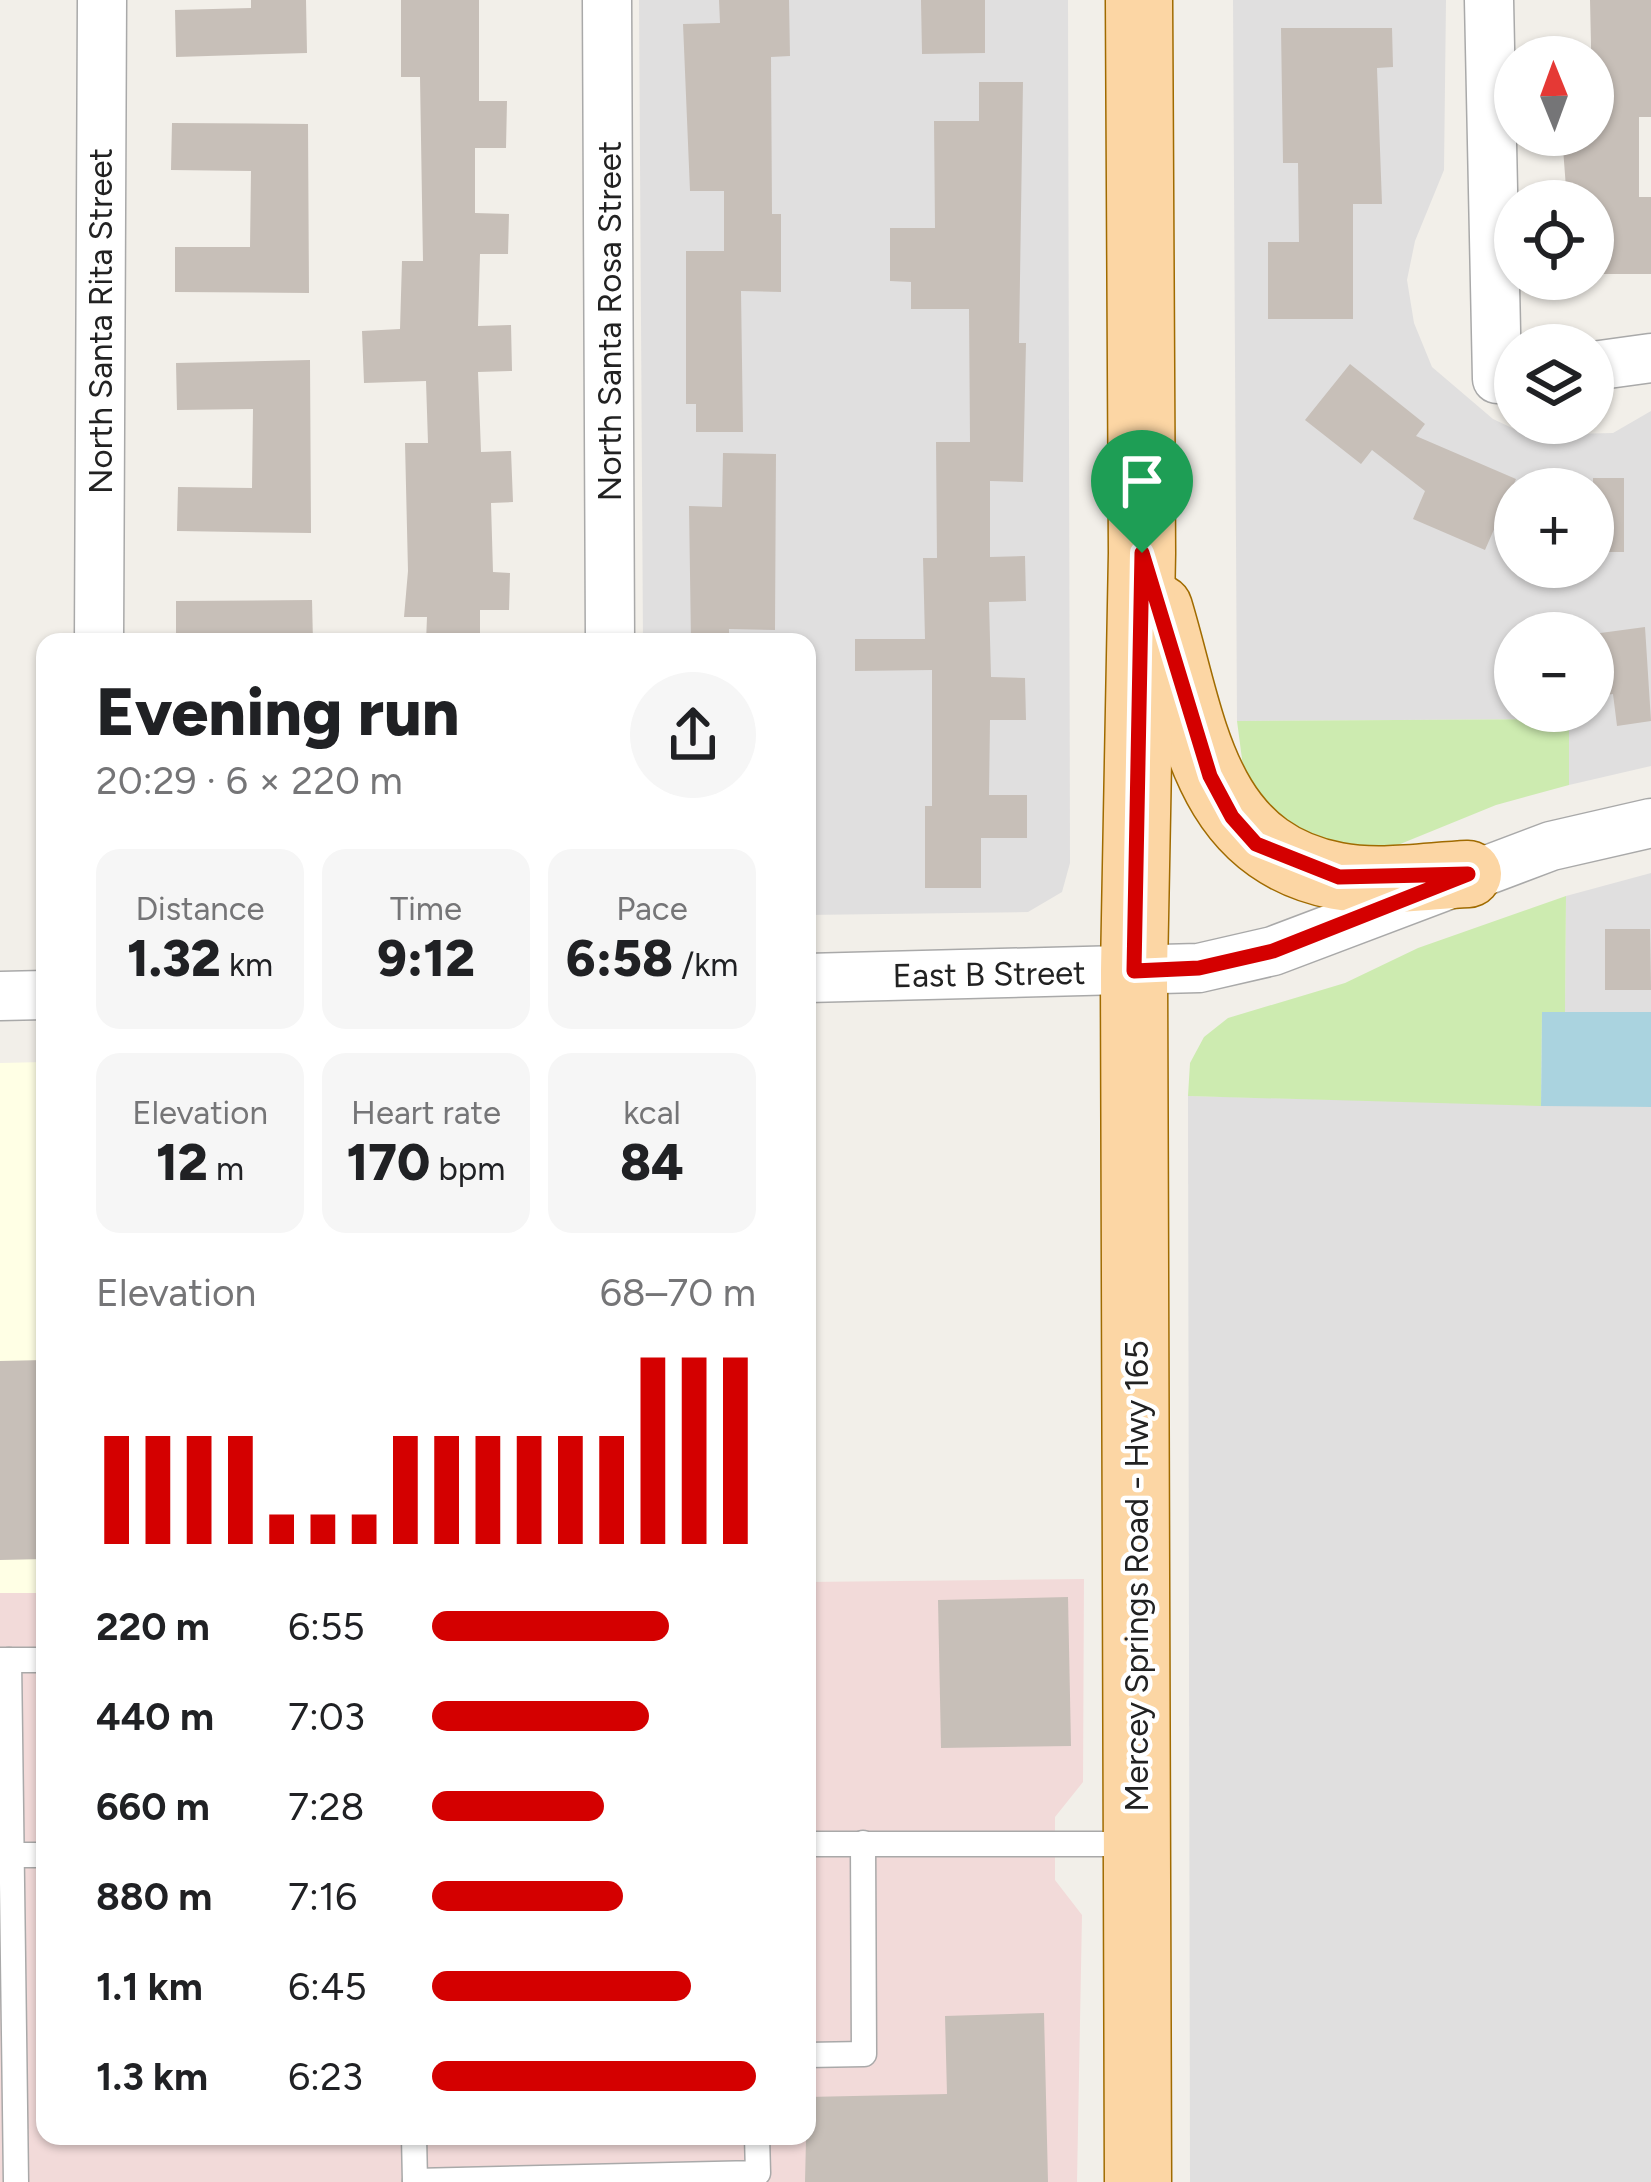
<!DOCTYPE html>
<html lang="en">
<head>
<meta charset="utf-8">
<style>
  :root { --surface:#fff; --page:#f6f6f6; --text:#202124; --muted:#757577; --accent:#d40000 }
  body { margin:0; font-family:Figtree,sans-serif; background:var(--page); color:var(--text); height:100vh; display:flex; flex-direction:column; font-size:45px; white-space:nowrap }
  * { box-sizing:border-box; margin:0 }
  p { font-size:39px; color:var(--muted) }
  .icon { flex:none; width:66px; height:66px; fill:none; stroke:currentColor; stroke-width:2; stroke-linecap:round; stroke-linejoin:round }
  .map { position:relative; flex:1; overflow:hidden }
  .details { position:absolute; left:36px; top:633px; width:780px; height:1512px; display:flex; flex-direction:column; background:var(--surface); border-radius:24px; box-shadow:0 3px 9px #0004 }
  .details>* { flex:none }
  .needle { width:78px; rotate:359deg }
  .tools { position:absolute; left:1494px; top:36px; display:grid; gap:24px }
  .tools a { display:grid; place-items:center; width:120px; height:120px; border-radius:50%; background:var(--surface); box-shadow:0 3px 9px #0004; font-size:60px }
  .pin { position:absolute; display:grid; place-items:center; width:102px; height:102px; color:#fff; margin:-123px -51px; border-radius:50% 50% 50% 0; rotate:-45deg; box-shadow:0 0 12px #0007 }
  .pin .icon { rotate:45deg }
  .round { display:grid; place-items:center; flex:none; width:126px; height:126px; border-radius:63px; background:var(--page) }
  .head { display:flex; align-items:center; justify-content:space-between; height:204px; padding:0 60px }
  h1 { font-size:66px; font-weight:800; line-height:90px }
  .metrics { display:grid; grid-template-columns:repeat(3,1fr); gap:18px; height:204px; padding:12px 60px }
  .metrics div { display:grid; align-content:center; border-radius:24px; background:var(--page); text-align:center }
  .metrics b { font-size:51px; font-weight:800 }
  .metrics small { font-size:33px; font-weight:400 }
  .metrics p { font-size:33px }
  .chart { height:336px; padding:24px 60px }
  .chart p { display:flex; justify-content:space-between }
  .chart svg { width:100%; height:216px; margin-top:12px; stroke:var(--accent); stroke-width:6 }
  ul { padding:0 60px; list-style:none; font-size:39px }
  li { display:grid; grid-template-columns:192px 144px 1fr; align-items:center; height:90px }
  li i { height:30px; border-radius:15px; background:var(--accent) }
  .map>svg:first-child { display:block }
  .residential { fill:#e0dfdf; fill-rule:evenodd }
  .commercial { fill:#f2dad9 }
  .education { fill:#ffffe5 }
  .grass { fill:#cdebb0 }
  .water { fill:#aad3df }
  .building { fill:#c7bfb8 }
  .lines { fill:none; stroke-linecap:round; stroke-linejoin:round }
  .service-casing { stroke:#a9a9a9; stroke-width:27 }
  .minor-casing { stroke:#a9a9a9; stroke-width:51 }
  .primary-casing { stroke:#a06b00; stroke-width:69 }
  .service { stroke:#fff; stroke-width:24 }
  .minor { stroke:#fff; stroke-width:48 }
  .primary { stroke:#fcd6a4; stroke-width:66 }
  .route-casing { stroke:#fff; stroke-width:24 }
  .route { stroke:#d40000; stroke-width:15 }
  .labels { text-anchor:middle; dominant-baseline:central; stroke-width:9; stroke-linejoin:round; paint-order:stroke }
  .street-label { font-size:33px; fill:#222; stroke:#fff }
</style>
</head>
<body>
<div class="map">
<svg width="1651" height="2182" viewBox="0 0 1651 2182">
  <rect width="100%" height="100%" fill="#f2efe9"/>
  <!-- residential -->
  <g class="residential">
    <path d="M639,0H1068L1070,863L1062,892L1028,912L807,915V642H643Z"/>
    <path d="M1233,0H1446L1444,170L1415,241L1407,280L1414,323L1432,367L1493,419L1527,435L1613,433L1651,411V766L1569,785L1568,719L1237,721ZM1515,489H1593V567H1515ZM1515,633H1593V711H1515Z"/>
    <path d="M1651,873V1012H1565L1566,896Z"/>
    <path d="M1188,1096L1651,1107V2182H1190Z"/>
  </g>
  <!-- commercial -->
  <path class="commercial" d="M1084,1579L1083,1782L1055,1817V1880L1082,1915L1077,2182H0V1593H45V2136H807V1582Z"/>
  <!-- education -->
  <path class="education" d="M45,1062V1593H0V1063Z"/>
  <!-- grass -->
  <g class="grass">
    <path d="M1569,719V785L1496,805L1388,849L1364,853L1281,826L1244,774L1237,721Z"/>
    <path d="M1566,896L1565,1012L1542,1013L1541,1106L1188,1096L1190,1063L1204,1037L1228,1018L1345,983L1418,948Z"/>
  </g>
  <!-- water -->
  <path class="water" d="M1542,1012H1651V1107L1541,1106Z"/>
  <!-- building -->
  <g class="building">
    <path d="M251,0H306L307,53L176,57L175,10L251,8Z"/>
    <path d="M401,0H479V101H507L506,148H475V213L509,214L508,254H480L478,326L511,325L512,371L478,372L481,452L511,451L513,502L491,503L493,572L510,573L509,610H480V642H426L427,617H404L408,571L405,443H428L426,381L364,383L362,331L400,329L402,261H423L420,77H401Z"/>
    <path d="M719,0H789L790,56L771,57L772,214H781V292L741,291L743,432H696V404H686V251H724V191H690L683,24L720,23Z"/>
    <path d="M921,0H985V53L922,54Z"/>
    <path d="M1590,0H1651V117H1639V197H1651V274H1593V201H1567L1562,135H1593Z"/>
    <path d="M1281,28H1392L1393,67L1377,68L1382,204H1353V319H1268V242H1299L1298,163H1283Z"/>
    <path d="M979,82H1023L1019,343H1026L1023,482L990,481V557L1025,556L1026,601L989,602L991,677L1025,678L1026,720H990L989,795H1027V838H981V888H925V806H932V670L855,671V639H925L923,558H937L936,442H970L969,309H911V282L890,281V228H935L934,121H979Z"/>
    <path d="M172,123L308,124L309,293L175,292V247H250L251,171L171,170Z"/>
    <path d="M310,360L311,533L177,531L178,487L252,488L253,409L177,410L176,363Z"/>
    <path d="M1350,364L1425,424L1416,436L1516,479L1485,550L1413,519L1425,491L1372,450L1361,464L1305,420Z"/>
    <path d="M723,453L776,454L775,630L729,629V642H691L689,506L722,507Z"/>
    <rect x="1593" y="478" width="31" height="74"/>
    <path d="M312,600L313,642H176V601Z"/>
    <path d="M1645,627L1651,721L1617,726L1613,694L1593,697V634Z"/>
    <path d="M1605,929H1650L1651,990H1605Z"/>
    <path d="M45,1360V1559L0,1560V1361Z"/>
    <path d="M1068,1597L1071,1746L941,1748L938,1600Z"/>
    <path d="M1044,2013L1048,2182H805L807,2097L947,2094L945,2016Z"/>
  </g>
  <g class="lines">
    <defs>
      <g id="service">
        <path d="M0,1660H45"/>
        <path d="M9,1660L16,2182"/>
        <path d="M807,1844H1134"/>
        <path d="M15,1855H45"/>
        <path d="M807,2055L864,2054L863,1843"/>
        <path d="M414,2136L415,2182"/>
        <path d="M415,2181L758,2173L757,2136"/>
      </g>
      <g id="minor">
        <path d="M607,0L610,642"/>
        <path d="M1489,0L1497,379L1515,377"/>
        <path d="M1593,366L1651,358"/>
        <path d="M99,642L102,0"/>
        <path d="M807,978L1199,968L1273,951L1551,846L1651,823"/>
        <path d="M0,996L45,995"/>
      </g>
      <g id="primary">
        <path d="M1159,608C1193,720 1202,850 1337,876C1379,884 1426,876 1468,874"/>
        <path d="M1138,2182L1134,971L1142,553L1139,0"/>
      </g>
    </defs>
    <!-- service casing -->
    <use href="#service" class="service-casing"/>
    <!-- minor casing -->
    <use href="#minor" class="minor-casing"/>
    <!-- primary casing -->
    <use href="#primary" class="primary-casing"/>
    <!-- service -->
    <use href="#service" class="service"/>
    <!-- minor -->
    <use href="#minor" class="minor"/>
    <!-- primary -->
    <use href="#primary" class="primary"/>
  </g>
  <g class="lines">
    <defs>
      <path id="route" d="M1142,553L1210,776L1232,817L1256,844L1339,877L1468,874L1273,951L1199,968L1134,971Z"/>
    </defs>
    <!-- route casing -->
    <use href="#route" class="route-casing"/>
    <!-- route -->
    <use href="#route" class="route"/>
  </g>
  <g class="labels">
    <!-- street labels -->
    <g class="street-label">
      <text transform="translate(100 321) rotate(-90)">North Santa Rita Street</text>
      <text transform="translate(609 321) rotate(-90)">North Santa Rosa Street</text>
      <text transform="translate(989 974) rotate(-1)">East B Street</text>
      <text transform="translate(1136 1576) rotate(-90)">Mercey Springs Road - Hwy 165</text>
    </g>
  </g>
</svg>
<div class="tools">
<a><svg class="needle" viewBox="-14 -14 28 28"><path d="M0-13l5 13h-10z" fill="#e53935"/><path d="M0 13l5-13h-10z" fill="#757577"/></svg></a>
<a><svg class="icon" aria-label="locate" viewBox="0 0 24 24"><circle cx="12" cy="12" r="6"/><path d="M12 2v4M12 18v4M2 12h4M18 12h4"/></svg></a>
<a><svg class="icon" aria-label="layers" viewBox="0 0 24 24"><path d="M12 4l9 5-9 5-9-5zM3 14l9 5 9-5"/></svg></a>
<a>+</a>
<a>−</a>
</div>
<div class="pin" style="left:1142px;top:553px;background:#1e9e55"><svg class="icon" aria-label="arrive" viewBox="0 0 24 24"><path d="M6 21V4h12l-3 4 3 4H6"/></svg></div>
<section class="details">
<div class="head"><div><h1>Evening run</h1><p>20:29 · 6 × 220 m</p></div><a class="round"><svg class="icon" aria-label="share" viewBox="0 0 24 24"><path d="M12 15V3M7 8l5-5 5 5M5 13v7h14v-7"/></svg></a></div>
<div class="metrics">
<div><p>Distance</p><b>1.32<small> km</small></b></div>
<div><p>Time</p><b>9:12</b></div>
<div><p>Pace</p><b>6:58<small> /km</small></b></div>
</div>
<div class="metrics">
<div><p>Elevation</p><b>12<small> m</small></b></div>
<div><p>Heart rate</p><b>170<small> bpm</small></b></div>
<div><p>kcal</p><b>84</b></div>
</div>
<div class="chart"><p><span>Elevation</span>68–70 m</p>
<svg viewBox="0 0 160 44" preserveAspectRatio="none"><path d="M5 44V22M15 44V22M25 44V22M35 44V22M45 44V38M55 44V38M65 44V38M75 44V22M85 44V22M95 44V22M105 44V22M115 44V22M125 44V22M135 44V6M145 44V6M155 44V6"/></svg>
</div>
<ul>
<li><b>220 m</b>6:55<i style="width:73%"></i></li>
<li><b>440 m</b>7:03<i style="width:67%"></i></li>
<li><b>660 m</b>7:28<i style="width:53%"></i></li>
<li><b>880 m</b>7:16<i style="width:59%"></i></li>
<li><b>1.1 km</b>6:45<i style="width:80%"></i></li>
<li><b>1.3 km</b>6:23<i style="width:100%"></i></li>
</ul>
</section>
</div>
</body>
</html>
